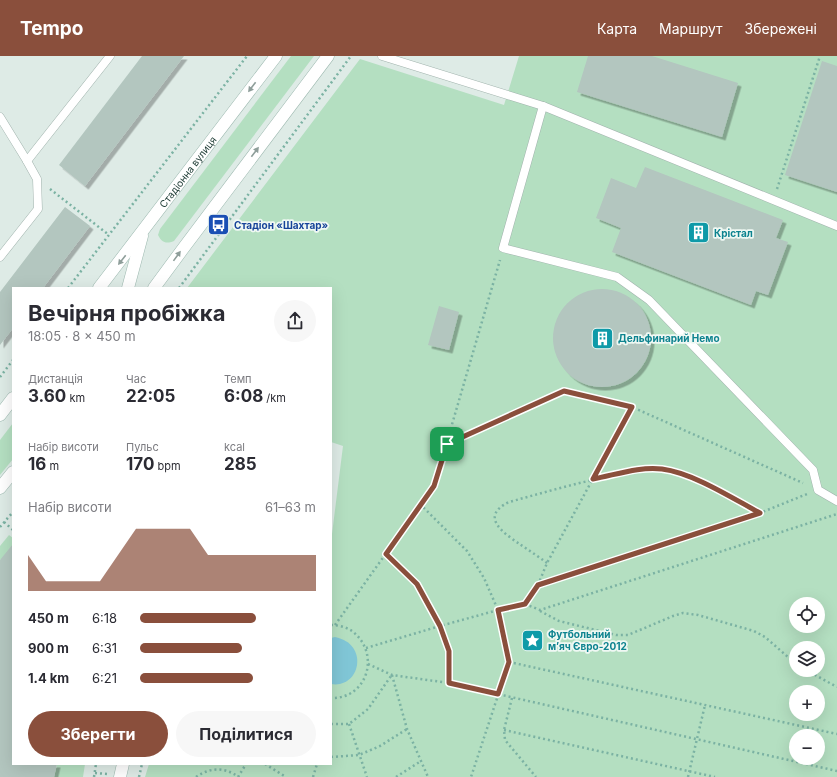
<!DOCTYPE html>
<html lang="uk">
<head>
<meta charset="utf-8">
<style>
  :root { --surface:#fff; --page:#f7f7f7; --text:#2b2b33; --muted:#7c7c81; --accent:#8a4f3c }
  body { margin:0; font-family:Inter,sans-serif; background:var(--page); color:var(--text); height:100vh; display:flex; flex-direction:column; font-size:15px; white-space:nowrap }
  * { box-sizing:border-box; margin:0 }
  p { font-size:13px; color:var(--muted) }
  .icon { flex:none; width:22px; height:22px; fill:none; stroke:currentColor; stroke-width:2; stroke-linecap:round; stroke-linejoin:round }
  .map { position:relative; flex:1; overflow:hidden }
  .side { position:absolute; left:12px; top:231px; width:320px; height:478px; display:flex; flex-direction:column; background:var(--surface); border-radius:0px; box-shadow:0 4px 16px #0002 }
  .side>* { flex:none }
  .controls { position:absolute; left:789px; top:541px; display:grid; gap:8px }
  .controls a { display:grid; place-items:center; width:36px; height:36px; border-radius:50%; background:var(--surface); box-shadow:0 4px 16px #0002; font-size:20px }
  .pin { position:absolute; display:grid; place-items:center; width:34px; height:34px; color:#fff; margin:-17px; border-radius:8px; box-shadow:0 2px 6px #0006 }
  .round { display:grid; place-items:center; flex:none; width:42px; height:42px; border-radius:21px; background:var(--page) }
  .head { display:flex; align-items:center; justify-content:space-between; height:68px; padding:0 16px }
  h1 { font-size:22px; font-weight:700; line-height:30px }
  .metrics { display:grid; grid-template-columns:repeat(3,1fr); gap:6px; height:68px; padding:4px 16px }
  .metrics div { display:grid; align-content:center }
  .metrics b { font-size:17px; font-weight:700 }
  .metrics small { font-size:11px; font-weight:400 }
  .metrics p { font-size:11px }
  .chart { height:112px; padding:8px 16px }
  .chart p { display:flex; justify-content:space-between }
  .chart svg { width:100%; height:72px; margin-top:4px; fill:var(--accent); opacity:.7 }
  .cta { display:flex; gap:8px; margin-top:auto; padding:8px 16px }
  .cta a { flex:1; height:46px; border-radius:24px; background:var(--accent); color:#fff; font-size:16px; font-weight:700; line-height:46px; text-align:center }
  .cta a+a { background:var(--page); color:var(--text) }
  ul { padding:0 16px; list-style:none; font-size:13px }
  li { display:grid; grid-template-columns:64px 48px 1fr; align-items:center; height:30px }
  li i { height:10px; border-radius:5px; background:var(--accent) }
  header { display:flex; align-items:center; gap:24px; box-sizing:border-box; height:56px; padding:0 20px; background:var(--accent); color:#fff }
  header strong { font-size:19px }
  nav { display:flex; gap:22px; margin-inline-start:auto; font-size:14px }
  .map>svg:first-child { display:block }
  .green { fill:#b4dfc1; fill-rule:evenodd }
  .water { fill:#80c6d6 }
  .building { fill:#b3c6bf; filter:url(#shadow) }
  .lines { fill:none; stroke-linecap:round; stroke-linejoin:round }
  .lane-casing { stroke:#a1b3ad; stroke-width:9 }
  .secondary-casing { stroke:#9cb8af; stroke-width:13 }
  .path { stroke:#7bb2a3; stroke-width:2.5; stroke-dasharray:2 3; stroke-linecap:butt }
  .lane { stroke:#fff; stroke-width:8 }
  .secondary { stroke:#fff; stroke-width:12 }
  .oneway { fill:#8e9e9a }
  .route-casing { stroke:#fff; stroke-width:8 }
  .route { stroke:#8a4f3c; stroke-width:5 }
  .labels { text-anchor:middle; dominant-baseline:central; stroke-width:3.5; stroke-linejoin:round; paint-order:stroke }
  .street-label { font-size:10px; fill:#1e3c35; stroke:#eff8f3 }
  .transit-label { font-size:10px; font-weight:bold; fill:#164399; stroke:#eff8f3; text-anchor:start }
  .culture-label { font-size:10px; font-weight:bold; fill:#0d838f; stroke:#eff8f3; text-anchor:start }
</style>
</head>
<body>
<header>
<strong>Tempo</strong>
<nav><a>Карта</a><a>Маршрут</a><a>Збережені</a></nav>
</header>
<div class="map">
<svg width="837" height="721" viewBox="0 0 837 721">
  <defs>
    <filter id="shadow"><feDropShadow dx="3.5" dy="3.5" stdDeviation="0" flood-color="#0004"/></filter>
  </defs>
  <rect width="100%" height="100%" fill="#deebe6"/>
  <!-- green -->
  <g class="green">
    <path d="M291,0H314L174,185C166,188 162,187 158,179L160,173Z"/>
    <path d="M519,0H837V721H145L149,708H331V486L343,390L331,386V232H187L360,3L504,49ZM796,548H818V570H796ZM796,592H818V614H796ZM796,636H818V658H796ZM796,680H818V702H796Z"/>
    <path d="M13,367V403L0,419V384Z"/>
    <path d="M9,479L13,482V496L0,504V490Z"/>
    <path d="M57,708H85L83,721H54Z"/>
  </g>
  <!-- water -->
  <path class="water" d="M335,581C370,588 360,633 331,628V582Z"/>
  <!-- building -->
  <g class="building">
    <path d="M142,0H184L85,130L59,109Z"/>
    <path d="M588,0H652L738,27L722,81L577,36Z"/>
    <path d="M822,5L837,10V136L785,119Z"/>
    <path d="M645,111L783,164L776,182L788,186L768,239L756,235L751,249L612,196L621,172L596,162L611,122L636,132Z"/>
    <path d="M65,151L90,170L43,232H13V272L0,289V236Z"/>
    <circle cx="602" cy="282" r="49"/>
    <path d="M439,250L459,256L449,294L428,289Z"/>
    <path d="M13,488V708H57L54,721H0V504Z"/>
  </g>
  <g class="lines">
    <defs>
      <g id="lane">
        <path d="M382,0L543,50L837,170"/>
        <path d="M543,50L503,192L617,221L649,244L813,414L818,434L837,445"/>
        <path d="M0,61L27,105"/>
        <path d="M0,201L38,153L37,123L27,105L110,0"/>
      </g>
      <g id="secondary">
        <path id="s1" d="M99,232L276,0"/>
        <path d="M128,232L142,180"/>
        <path d="M154,232L182,194L328,0"/>
        <path d="M0,359L13,342"/>
        <path d="M0,432L13,416"/>
        <path d="M120,721L123,708"/>
      </g>
    </defs>
    <!-- lane casing -->
    <use href="#lane" class="lane-casing"/>
    <!-- secondary casing -->
    <use href="#secondary" class="secondary-casing"/>
    <!-- path -->
    <g class="path">
      <path d="M50,133L109,179"/>
      <path d="M777,133L820,0"/>
      <path d="M68,232L247,0"/>
      <path d="M179,232L351,0"/>
      <path d="M0,321L13,304"/>
      <path d="M447,388L564,335L632,351L803,427"/>
      <path d="M420,448L467,495L484,522L498,554L509,606L471,721"/>
      <path d="M4,466L13,474"/>
      <path d="M0,471L13,456"/>
      <path d="M386,498L417,528L440,570L449,595V627"/>
      <path d="M547,507C539,501 530,495 521,489C505,478 478,461 509,446C546,436 583,425 621,418C634,415 649,411 663,413C694,418 731,442 760,457"/>
      <path d="M538,529L547,507L632,351"/>
      <path d="M525,548L538,529L760,457L807,438"/>
      <path d="M540,555L559,565L616,579H628L673,560L683,557L698,559L754,575L765,581L796,608"/>
      <path d="M331,569C338,569 346,571 352,575C381,597 368,643 331,642"/>
      <path d="M335,569L434,430L500,204"/>
      <path d="M366,592L440,570L509,551L525,548L540,554L837,458"/>
      <path d="M509,606L837,678"/>
      <path d="M368,608L392,619L449,627L837,715"/>
      <path d="M806,614L837,631"/>
      <path d="M392,619L407,673L428,721"/>
      <path d="M512,642L504,674L505,684L536,721"/>
      <path d="M331,668H349L368,653L391,620"/>
      <path d="M349,668L367,721"/>
      <path d="M504,674L715,721"/>
      <path d="M331,701L359,699L380,690L407,673"/>
      <path d="M265,708L286,721"/>
      <path d="M95,717L107,718"/>
      <path d="M94,721L96,708"/>
      <path d="M139,721L142,708"/>
      <path d="M196,721C211,711 224,711 239,721"/>
      <path d="M238,721L246,708"/>
      <path d="M313,721L317,708"/>
      <path d="M396,721L421,705"/>
      <path d="M688,721L705,649"/>
    </g>
    <!-- lane -->
    <use href="#lane" class="lane"/>
    <!-- secondary -->
    <use href="#secondary" class="secondary"/>
  </g>
  <!-- one-way arrows -->
  <defs><path id="oneway-solid" d="M-6-.8H1V-3.2L6.5 0L1 3.2V.8H-6Z"/></defs>
  <g class="oneway">
    <use href="#oneway-solid" transform="translate(252 31) rotate(127)"/>
    <use href="#oneway-solid" transform="translate(255 96) rotate(-53)"/>
    <use href="#oneway-solid" transform="translate(177 200) rotate(-54)"/>
    <use href="#oneway-solid" transform="translate(122 204) rotate(128)"/>
  </g>
  <g class="lines">
    <defs>
      <path id="route" d="M564,335L632,351L593,423C615,419 640,410 662,413C693,417 732,442 760,457L538,529L525,548L498,554L509,606L498,638L449,627V595L440,570L417,528L386,498L434,430L447,388Z"/>
    </defs>
    <!-- route casing -->
    <use href="#route" class="route-casing"/>
    <!-- route -->
    <use href="#route" class="route"/>
  </g>
  <!-- icons -->
  <defs>
    <symbol id="bus-square" viewBox="-11 -11 22 22"><rect x="-9" y="-9" width="18" height="18" rx="4" fill="#1a4fb4" stroke="#eff8f3"/><path d="M-5-6H5V4H4V6H2V4H-2V6H-4V4H-5ZM-3.5-4V0h7V-4ZM-3.5 1.2v1.5H-2V1.2ZM2 1.2v1.5H3.5V1.2Z" fill="#fff"/></symbol>
    <symbol id="building-square" viewBox="-11 -11 22 22"><rect x="-9" y="-9" width="18" height="18" rx="4" fill="#0f9aa8" stroke="#eff8f3"/><path d="M-4-6H4V6H1V3H-1V6H-4ZM-2.5-4.3h1.7v1.8h-1.7ZM.8-4.3h1.7v1.8H.8ZM-2.5-1h1.7V.8h-1.7ZM.8-1h1.7V.8H.8Z" fill="#fff"/></symbol>
    <symbol id="sight-square" viewBox="-11 -11 22 22"><rect x="-9" y="-9" width="18" height="18" rx="4" fill="#0f9aa8" stroke="#eff8f3"/><path d="M0-6L1.8-2.2L6-1.7L2.9 1.2L3.7 5.4L0 3.3L-3.7 5.4L-2.9 1.2L-6-1.7L-1.8-2.2Z" fill="#fff"/></symbol>
  </defs>
  <g fill-rule="evenodd">
    <use href="#bus-square" x="206" y="156" width="25" height="25"/>
    <use href="#building-square" x="686" y="164" width="25" height="25"/>
    <use href="#building-square" x="590" y="270" width="25" height="25"/>
    <use href="#sight-square" x="520" y="572" width="25" height="25"/>
  </g>
  <g class="labels">
    <!-- street labels -->
    <g class="street-label">
      <text stroke="none"><textPath href="#s1" startOffset="146">Стадіонна вулиця</textPath></text>
    </g>
    <!-- transit labels -->
    <g class="transit-label">
      <text x="234" y="169">Стадіон «Шахтар»</text>
    </g>
    <!-- culture labels -->
    <g class="culture-label">
      <text x="714" y="177">Крістал</text>
      <text x="618" y="282">Дельфинарий Немо</text>
      <text x="548" y="578">Футбольний<tspan x="548" dy="12">мʼяч Євро-2012</tspan></text>
    </g>
  </g>
</svg>
<div class="controls">
<a><svg class="icon" aria-label="locate" viewBox="0 0 24 24"><circle cx="12" cy="12" r="6"/><path d="M12 2v4M12 18v4M2 12h4M18 12h4"/></svg></a>
<a><svg class="icon" aria-label="layers" viewBox="0 0 24 24"><path d="M12 4l9 5-9 5-9-5zM3 14l9 5 9-5"/></svg></a>
<a>+</a>
<a>−</a>
</div>
<div class="pin" style="left:447px;top:388px;background:#1e9e55"><svg class="icon" aria-label="arrive" viewBox="0 0 24 24"><path d="M6 21V4h12l-3 4 3 4H6"/></svg></div>
<section class="side">
<div class="head"><div><h1>Вечірня пробіжка</h1><p>18:05 · 8 × 450 m</p></div><a class="round"><svg class="icon" aria-label="share" viewBox="0 0 24 24"><path d="M12 15V3M7 8l5-5 5 5M5 13v7h14v-7"/></svg></a></div>
<div class="metrics">
<div><p>Дистанція</p><b>3.60<small> km</small></b></div>
<div><p>Час</p><b>22:05</b></div>
<div><p>Темп</p><b>6:08<small> /km</small></b></div>
</div>
<div class="metrics">
<div><p>Набір висоти</p><b>16<small> m</small></b></div>
<div><p>Пульс</p><b>170<small> bpm</small></b></div>
<div><p>kcal</p><b>285</b></div>
</div>
<div class="chart"><p><span>Набір висоти</span>61–63 m</p>
<svg viewBox="0 0 160 44" preserveAspectRatio="none"><path d="M0 44V22L10 38L20 38L30 38L40 38L50 22L60 6L70 6L80 6L90 6L100 22L110 22L120 22L130 22L140 22L150 22L160 22V44z"/></svg>
</div>
<ul>
<li><b>450 m</b>6:18<i style="width:66%"></i></li>
<li><b>900 m</b>6:31<i style="width:58%"></i></li>
<li><b>1.4 km</b>6:21<i style="width:64%"></i></li>
</ul>
<div class="cta"><a>Зберегти</a><a>Поділитися</a></div>
</section>
</div>
</body>
</html>
